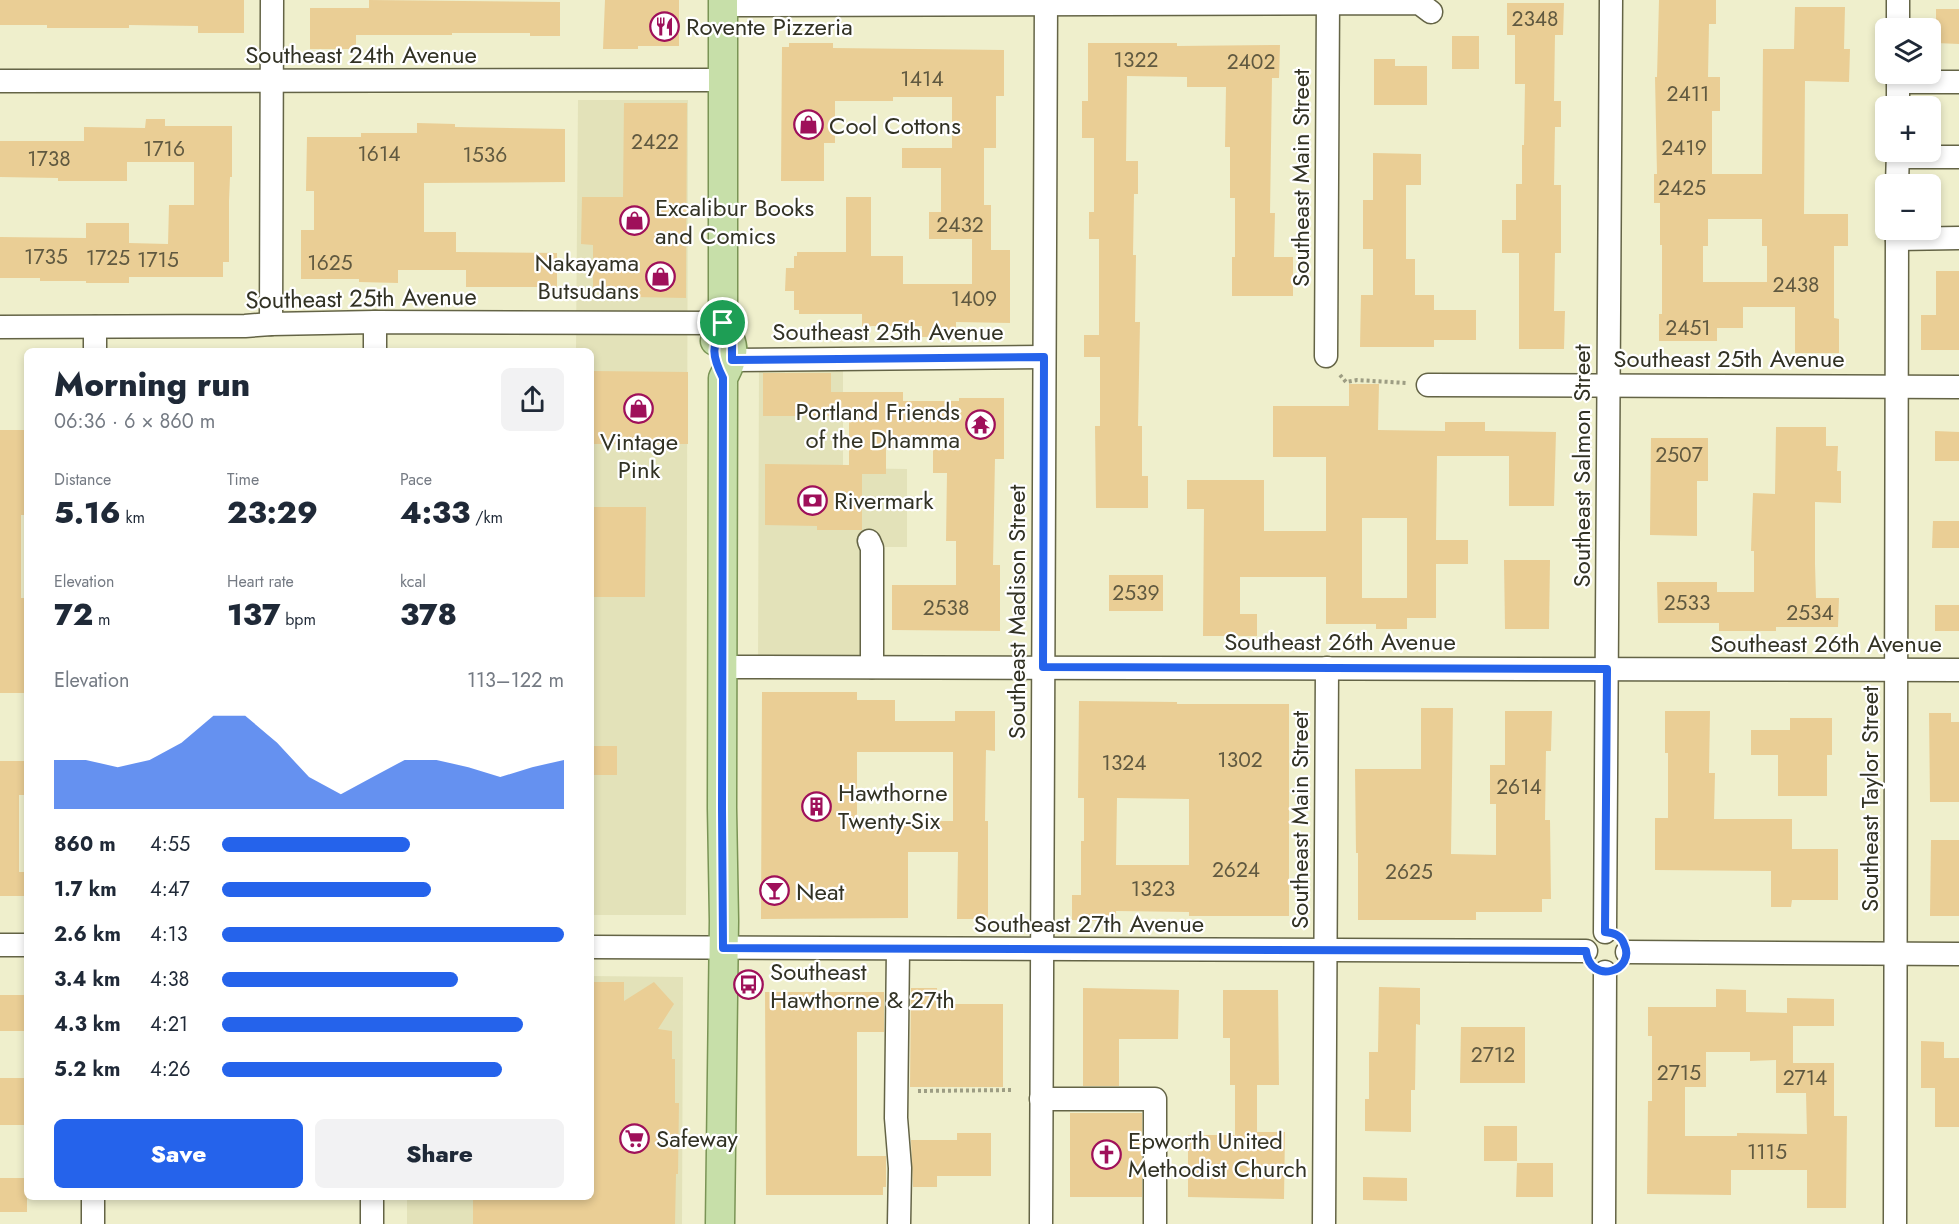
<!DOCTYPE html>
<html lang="en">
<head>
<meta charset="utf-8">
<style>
  :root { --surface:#fff; --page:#f2f2f3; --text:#1f2937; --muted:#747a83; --accent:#2563eb }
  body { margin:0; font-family:Jost,sans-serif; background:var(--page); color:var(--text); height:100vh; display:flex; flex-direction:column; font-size:22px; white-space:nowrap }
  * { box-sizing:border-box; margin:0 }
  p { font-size:20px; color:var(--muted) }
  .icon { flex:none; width:33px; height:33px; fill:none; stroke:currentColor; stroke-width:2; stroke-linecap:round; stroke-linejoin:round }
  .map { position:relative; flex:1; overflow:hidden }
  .drawer { position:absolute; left:24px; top:348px; width:570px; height:852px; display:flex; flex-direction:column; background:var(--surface); border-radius:9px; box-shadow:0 3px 9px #0003 }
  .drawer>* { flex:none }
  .controls { position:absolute; left:1875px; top:18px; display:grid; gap:12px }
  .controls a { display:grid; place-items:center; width:66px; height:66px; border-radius:9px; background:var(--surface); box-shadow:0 3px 9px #0003; font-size:30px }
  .pin { position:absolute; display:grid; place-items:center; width:51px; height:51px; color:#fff; margin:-26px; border:3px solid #fff; border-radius:50%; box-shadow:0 2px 6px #0007 }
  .round { display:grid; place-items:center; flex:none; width:63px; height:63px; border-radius:9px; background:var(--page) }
  .overview { display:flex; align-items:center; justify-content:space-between; height:102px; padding:0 30px }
  h1 { font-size:33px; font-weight:800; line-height:45px }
  .stats { display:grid; grid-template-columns:repeat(3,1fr); gap:9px; height:102px; padding:6px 30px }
  .stats div { display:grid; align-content:center }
  .stats b { font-size:30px; font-weight:800 }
  .stats small { font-size:16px; font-weight:400 }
  .stats p { font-size:16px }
  .chart { height:168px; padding:12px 30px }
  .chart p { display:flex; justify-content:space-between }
  .chart svg { width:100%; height:108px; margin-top:6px; fill:var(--accent); opacity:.7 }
  .action { display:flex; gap:12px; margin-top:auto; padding:12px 30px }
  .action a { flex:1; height:69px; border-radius:9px; background:var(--accent); color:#fff; font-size:24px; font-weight:800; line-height:69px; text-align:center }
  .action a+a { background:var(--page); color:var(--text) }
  ul { padding:0 30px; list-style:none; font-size:20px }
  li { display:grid; grid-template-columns:96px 72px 1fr; align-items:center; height:45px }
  li i { height:15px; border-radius:8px; background:var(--accent) }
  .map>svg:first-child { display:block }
  .built { fill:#e3e2b9 }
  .building { fill:#eace95; fill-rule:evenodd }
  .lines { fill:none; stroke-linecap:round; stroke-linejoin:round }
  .minor-casing { stroke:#646446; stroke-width:25 }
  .major-casing { stroke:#7a9455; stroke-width:31 }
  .path { stroke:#9d9d83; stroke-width:4; stroke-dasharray:3 3; stroke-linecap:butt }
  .minor { stroke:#fff; stroke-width:22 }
  .major { stroke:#c7dfa9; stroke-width:28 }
  .route-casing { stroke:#fff; stroke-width:12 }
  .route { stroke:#2563eb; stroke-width:8 }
  .labels { text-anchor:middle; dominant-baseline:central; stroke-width:4.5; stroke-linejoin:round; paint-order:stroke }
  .number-label { font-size:21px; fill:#605940 }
  .poi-label { font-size:24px; fill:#323224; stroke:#fff; text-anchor:start }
  .street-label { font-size:24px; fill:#323224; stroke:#fff }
</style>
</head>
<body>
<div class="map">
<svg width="1959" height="1224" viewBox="0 0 1959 1224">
  <rect width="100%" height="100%" fill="#efefcc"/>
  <!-- built -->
  <g class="built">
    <path d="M578,100H688L686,915H591V351H576Z"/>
    <path d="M759,361H843V468L907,469V547H882V669L758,670Z"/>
    <path d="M591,976L683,977L682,1224H407V1197H591Z"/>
  </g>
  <!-- building -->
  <g class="building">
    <path d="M0,0H244V33H198V26L129,25V28H47V25H0Z"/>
    <path d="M369,0L560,2V36H530V33H452V35H356V49H310V8H369Z"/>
    <path d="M605,0H679V46H638V49H603Z"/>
    <path d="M1659,0H1716V24H1709L1708,77H1720V111H1712V174H1762L1763,49H1794L1795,7H1845L1844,49H1850L1849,82L1805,81L1804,214H1848V246H1834V318L1839,319V353H1795V307H1743V328H1717V341H1659V314H1662V245H1660V203H1654V174H1657L1655,77H1657ZM1708,219H1762V246H1767V282H1703V246H1708Z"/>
    <path d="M1507,3H1564L1563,35H1555L1554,101H1561V127H1555L1554,185H1561V253H1555L1554,311H1565L1564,349H1519V253H1502V220H1516V184H1522V145H1524L1525,84H1515V35H1507Z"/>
    <path d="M1936,9H1959V44L1936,43Z"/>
    <rect x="1452" y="36" width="27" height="33"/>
    <path d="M789,43H833V48L1004,50V96H996V148H984V205H991V250H1010V323L956,322V337H922V326H862V314H799V310H794V291H785L786,268H794V256H797V252H846V197H871V256H903V284H972V239H929V212H941V168H902V148H952V97H893V101H835V143H824V181H781L782,47H789Z"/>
    <path d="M1088,43H1177V46L1280,45L1279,78H1272L1270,213H1275L1274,257H1293V296H1232V257H1235V198H1230V147H1225L1226,87H1187V77L1127,76L1126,161H1138V194H1134L1133,255H1136L1135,322H1140L1138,426H1142V476H1148V508H1096L1095,426H1100V357H1084V335H1099V239H1089V212H1094V138H1082V101H1088Z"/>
    <path d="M1374,59H1395V66H1427V105H1374Z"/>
    <path d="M624,103H687L686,298L634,297V291H593V245L581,244L582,197H623Z"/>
    <path d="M146,119H165V126H232V177H230L229,201V262H223V277H129V283H86V281H40V278H0V237L86,238V223H129V243L168,244L169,205H194V162H127V181H58V178L0,177V141H84V127L145,128Z"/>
    <path d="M417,123L455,124V127L565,129V182L424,183V232H456V252L557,253V287H466V270H398V283L359,282V279H301V230H314V191H306L307,137H361V133H417Z"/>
    <path d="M1373,153L1421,154V185H1406V259H1415V295H1434V310H1476V340H1434V347H1360L1361,295H1373V249H1363V200H1373Z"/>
    <path d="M1936,271H1959V350H1921V315H1936Z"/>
    <path d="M591,371L688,372V444H591Z"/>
    <path d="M763,373H831V392H903V401H959V398H1004V459H995L993,565H1000V631L892,630V585H956V541H946L947,473H933V449H886V474H862V530H817V526L765,525V464L849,465V416H763Z"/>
    <path d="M1349,384H1379L1378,430L1445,431V422H1485V431L1556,432L1554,506H1509V456H1437L1436,540H1468V564H1436V618H1407V629H1376V624H1326V577H1240V614H1257V636H1203L1204,509H1187V480H1264V531H1326V457H1273V406H1349ZM1362,518H1407V598H1362Z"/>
    <path d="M1776,427H1826V446H1838L1837,471H1841V503L1815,502V564L1816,598H1839L1838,627H1776V631H1719V623H1658L1657,582H1717V592H1754V551H1751L1753,493L1775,494Z"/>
    <path d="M0,430H26L25,515H21V598H26L27,693H0Z"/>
    <path d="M1935,431L1959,432V461H1935Z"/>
    <path d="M1651,438H1708V481H1697V536L1650,535Z"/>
    <path d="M591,507H646L645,597H591Z"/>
    <path d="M1933,521H1959V548H1932Z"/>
    <path d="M1504,560H1550L1549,629H1505Z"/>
    <rect x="1109" y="575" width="54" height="36"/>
    <rect x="1935" y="605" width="24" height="26"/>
    <path d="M762,692H857V700H895V721H955V711H995V751L986,750L985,821H988V919H957L958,852H908V918L761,919ZM857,752H953V821H857Z"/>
    <path d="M1079,701L1177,702V704H1289V916H1189V912L1116,911V921L1072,920V895H1081V841H1084V798H1078ZM1117,798L1189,799V865H1116Z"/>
    <path d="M1421,708H1453L1451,854L1496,855V804H1490V765H1505V711H1552L1551,751H1546L1545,820H1550L1551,899H1542V912H1476V920H1358V853H1356L1355,769H1421Z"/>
    <path d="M1665,711H1710L1709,773H1715L1714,819H1792V849H1838V900H1792L1791,907H1771V871L1655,870V818H1668V753H1665Z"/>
    <path d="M1929,713H1951V722H1959V802H1930Z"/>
    <path d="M1790,718H1832V755H1827V796H1778V755H1751V730H1790Z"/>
    <rect x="591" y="746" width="26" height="29"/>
    <path d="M0,761H27V795H19V872H27V896H0Z"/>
    <path d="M1931,840H1959V916H1930Z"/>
    <path d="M591,982H624V1001L654,982L674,1004L658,1029L672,1031V1059H675V1103H679L678,1174H676L675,1224H473V1197H591Z"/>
    <path d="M1379,987L1420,988V1025L1416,1024L1415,1090H1411V1132L1365,1131V1099H1369V1052H1378Z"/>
    <path d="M911,988H937V1004H1003V1087H910Z"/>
    <path d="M1083,988L1179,990L1178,1039H1119V1086H1083Z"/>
    <path d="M1716,989L1746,990V1012L1787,1013V998L1834,999V1026H1793V1063H1834V1116H1847L1846,1208H1807V1170H1731V1195L1647,1194L1648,1101H1652V1036H1648V1007H1716ZM1706,1052H1750V1061L1776,1060V1093H1806L1807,1134L1737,1133V1136H1685V1087H1706Z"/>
    <path d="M1223,990H1278L1279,1085H1257V1132H1285L1284,1199L1188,1197V1135H1235V1085H1230V1038H1223Z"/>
    <path d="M765,992H884V1032H857V1156H886V1187H883V1195H766Z"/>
    <rect x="0" y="995" width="27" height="36"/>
    <path d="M1461,1027H1525V1083H1460Z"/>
    <path d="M1921,1041L1944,1042V1058H1959V1127H1935V1088H1921Z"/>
    <rect x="0" y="1078" width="27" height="47"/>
    <rect x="1070" y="1113" width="72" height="84"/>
    <rect x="1484" y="1126" width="33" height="35"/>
    <path d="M957,1133H991V1176H937V1187H913L911,1140H957Z"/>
    <path d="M1517,1163H1553V1197H1516Z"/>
    <path d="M1363,1177L1407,1178V1201L1363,1200Z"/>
    <rect x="0" y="1178" width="27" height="34"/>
  </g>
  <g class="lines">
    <defs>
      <g id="minor">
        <path d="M723,5L1419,3L1431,12"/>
        <path d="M1898,28V0"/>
        <path d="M0,81L723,80"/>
        <path d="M1898,82H1959"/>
        <path d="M1898,106V74"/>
        <path d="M1898,157H1959"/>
        <path d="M1897,184L1898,152"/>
        <path d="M1897,239L1959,238"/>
        <path d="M271,324L272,0"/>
        <path d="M0,327L245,326L271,324L375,322L723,323"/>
        <path d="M95,327V351"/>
        <path d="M375,351V322"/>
        <path d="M1326,356L1328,0"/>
        <path d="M732,360L1044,357"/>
        <path d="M1428,385L1959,387"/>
        <path d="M869,541L872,548V667"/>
        <path d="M722,667L1959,670"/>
        <path d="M1605,932L1611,0"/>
        <path d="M0,945H27"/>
        <path d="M591,947L1586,951"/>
        <path d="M898,949L896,1118L900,1168L899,1224"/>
        <path d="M1627,952L1959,954"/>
        <path d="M1041,1099H1155V1224"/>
        <path d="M93,1224V1197"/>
        <path d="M372,1224V1197"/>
        <path d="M1041,1224L1046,0"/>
        <path d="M1324,1224L1327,668"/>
        <path d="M1604,1224L1605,972"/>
        <path d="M1895,1224L1897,230"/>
      </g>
      <g id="major">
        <path d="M715,341L723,323V0"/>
        <path d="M720,1224L724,921L722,808L723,378C736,353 735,348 723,323"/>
      </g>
    </defs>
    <!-- minor casing -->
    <use href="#minor" class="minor-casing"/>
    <!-- major casing -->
    <use href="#major" class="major-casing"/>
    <!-- path -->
    <g class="path">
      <path d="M1340,375L1346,382L1357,380L1406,383"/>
      <path d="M918,1091L1014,1090"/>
    </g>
    <!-- minor -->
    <use href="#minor" class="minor"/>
    <!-- major -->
    <use href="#major" class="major"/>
  </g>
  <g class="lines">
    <defs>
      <path id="route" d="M723,323L732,343V360L1044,357L1043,667L1607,669L1605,932C1614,933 1621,935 1624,944C1637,971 1590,986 1586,951L723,948L722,808L723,378C711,354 712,348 723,323Z"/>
    </defs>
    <!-- route casing -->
    <use href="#route" class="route-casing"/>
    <!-- route -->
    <use href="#route" class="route"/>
  </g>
  <!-- icons -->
  <defs>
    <symbol id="restaurant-ring" viewBox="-11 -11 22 22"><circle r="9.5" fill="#fff" stroke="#9f105a" stroke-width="1.5"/><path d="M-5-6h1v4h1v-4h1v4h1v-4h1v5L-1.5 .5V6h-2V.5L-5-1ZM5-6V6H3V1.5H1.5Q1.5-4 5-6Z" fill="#9f105a"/></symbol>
    <symbol id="shop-ring" viewBox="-11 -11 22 22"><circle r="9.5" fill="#fff" stroke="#9f105a" stroke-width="1.5"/><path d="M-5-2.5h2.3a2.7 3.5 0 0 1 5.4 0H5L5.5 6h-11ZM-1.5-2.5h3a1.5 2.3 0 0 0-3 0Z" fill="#9f105a"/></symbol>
    <symbol id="temple-ring" viewBox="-11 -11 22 22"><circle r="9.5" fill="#fff" stroke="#9f105a" stroke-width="1.5"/><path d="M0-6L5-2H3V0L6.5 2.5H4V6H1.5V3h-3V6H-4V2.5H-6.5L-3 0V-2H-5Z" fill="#9f105a"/></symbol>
    <symbol id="bank-ring" viewBox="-11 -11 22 22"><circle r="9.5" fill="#fff" stroke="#9f105a" stroke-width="1.5"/><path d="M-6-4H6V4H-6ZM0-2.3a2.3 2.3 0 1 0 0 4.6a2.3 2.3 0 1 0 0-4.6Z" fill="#9f105a"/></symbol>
    <symbol id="building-ring" viewBox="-11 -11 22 22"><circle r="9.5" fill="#fff" stroke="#9f105a" stroke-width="1.5"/><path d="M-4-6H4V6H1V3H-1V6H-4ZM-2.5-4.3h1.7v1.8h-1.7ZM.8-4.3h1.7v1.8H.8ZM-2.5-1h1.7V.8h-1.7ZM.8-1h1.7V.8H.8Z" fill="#9f105a"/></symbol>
    <symbol id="bar-ring" viewBox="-11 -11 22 22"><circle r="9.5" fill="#fff" stroke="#9f105a" stroke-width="1.5"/><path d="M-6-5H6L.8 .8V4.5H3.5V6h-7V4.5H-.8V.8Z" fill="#9f105a"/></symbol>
    <symbol id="bus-ring" viewBox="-11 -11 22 22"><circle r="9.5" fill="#fff" stroke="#9f105a" stroke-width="1.5"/><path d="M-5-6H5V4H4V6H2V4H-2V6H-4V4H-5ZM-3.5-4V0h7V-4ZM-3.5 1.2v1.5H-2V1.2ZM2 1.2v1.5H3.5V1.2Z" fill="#9f105a"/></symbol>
    <symbol id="supermarket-ring" viewBox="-11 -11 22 22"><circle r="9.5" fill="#fff" stroke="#9f105a" stroke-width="1.5"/><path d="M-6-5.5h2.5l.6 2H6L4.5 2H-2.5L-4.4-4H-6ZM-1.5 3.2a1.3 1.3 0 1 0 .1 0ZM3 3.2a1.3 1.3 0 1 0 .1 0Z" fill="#9f105a"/></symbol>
    <symbol id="church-ring" viewBox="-11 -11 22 22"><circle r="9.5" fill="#fff" stroke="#9f105a" stroke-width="1.5"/><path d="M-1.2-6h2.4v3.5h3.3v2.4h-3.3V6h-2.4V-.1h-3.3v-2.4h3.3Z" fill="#9f105a"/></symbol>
  </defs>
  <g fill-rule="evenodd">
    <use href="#restaurant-ring" x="648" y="10" width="33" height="33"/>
    <use href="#shop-ring" x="792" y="108" width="33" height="33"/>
    <use href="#shop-ring" x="618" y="204" width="33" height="33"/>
    <use href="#shop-ring" x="644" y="260" width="33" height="33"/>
    <use href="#shop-ring" x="622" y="392" width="33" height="33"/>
    <use href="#temple-ring" x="964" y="408" width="33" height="33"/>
    <use href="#bank-ring" x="796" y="484" width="33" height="33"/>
    <use href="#building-ring" x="800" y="790" width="33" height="33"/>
    <use href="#bar-ring" x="758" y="874" width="33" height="33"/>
    <use href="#bus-ring" x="732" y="968" width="33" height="33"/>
    <use href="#supermarket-ring" x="618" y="1122" width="33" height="33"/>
    <use href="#church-ring" x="1090" y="1138" width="33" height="33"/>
  </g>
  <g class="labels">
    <!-- number labels -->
    <g class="number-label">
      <text x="1535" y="19">2348</text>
      <text x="1136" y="60">1322</text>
      <text x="1251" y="62">2402</text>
      <text x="922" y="79">1414</text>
      <text x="1688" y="94">2411</text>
      <text x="655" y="142">2422</text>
      <text x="1684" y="148">2419</text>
      <text x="164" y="149">1716</text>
      <text x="379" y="154">1614</text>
      <text x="485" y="155">1536</text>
      <text x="49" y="159">1738</text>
      <text x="1682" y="188">2425</text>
      <text x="960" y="225">2432</text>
      <text x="46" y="257">1735</text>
      <text x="108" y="258">1725</text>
      <text x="158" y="260">1715</text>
      <text x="330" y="263">1625</text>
      <text x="1796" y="285">2438</text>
      <text x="974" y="299">1409</text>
      <text x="1688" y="328">2451</text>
      <text x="1679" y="455">2507</text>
      <text x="1136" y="593">2539</text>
      <text x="1687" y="603">2533</text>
      <text x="946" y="608">2538</text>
      <text x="1810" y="613">2534</text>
      <text x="1240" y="760">1302</text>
      <text x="1124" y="763">1324</text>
      <text x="1519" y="787">2614</text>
      <text x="1236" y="870">2624</text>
      <text x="1409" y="872">2625</text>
      <text x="1153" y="889">1323</text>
      <text x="1493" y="1055">2712</text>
      <text x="1679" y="1073">2715</text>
      <text x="1805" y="1078">2714</text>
      <text x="1767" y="1152">1115</text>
    </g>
    <!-- poi labels -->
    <g class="poi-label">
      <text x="686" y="26">Rovente Pizzeria</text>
      <text x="829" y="125">Cool Cottons</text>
      <text x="655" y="207">Excalibur Books<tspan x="655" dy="28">and Comics</tspan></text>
      <text x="639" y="262" text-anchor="end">Nakayama<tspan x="639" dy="28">Butsudans</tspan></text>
      <text x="960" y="411" text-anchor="end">Portland Friends<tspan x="960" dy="28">of the Dhamma</tspan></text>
      <text x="639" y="441" text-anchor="middle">Vintage<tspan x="639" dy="28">Pink</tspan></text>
      <text x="834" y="500">Rivermark</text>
      <text x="838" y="792">Hawthorne<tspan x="838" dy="28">Twenty-Six</tspan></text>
      <text x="796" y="891">Neat</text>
      <text x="770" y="971">Southeast<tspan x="770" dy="28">Hawthorne &amp; 27th</tspan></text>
      <text x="656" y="1138">Safeway</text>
      <text x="1128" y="1140">Epworth United<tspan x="1128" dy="28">Methodist Church</tspan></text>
    </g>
    <!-- street labels -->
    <g class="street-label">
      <text x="361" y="54">Southeast 24th Avenue</text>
      <text transform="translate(1300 178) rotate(-90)">Southeast Main Street</text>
      <text transform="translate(361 298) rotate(-1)">Southeast 25th Avenue</text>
      <text x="888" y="331">Southeast 25th Avenue</text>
      <text x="1729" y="358">Southeast 25th Avenue</text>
      <text transform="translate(1581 466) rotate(-90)">Southeast Salmon Street</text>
      <text transform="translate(1016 612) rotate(-90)">Southeast Madison Street</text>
      <text x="1340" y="641">Southeast 26th Avenue</text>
      <text x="1826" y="643">Southeast 26th Avenue</text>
      <text transform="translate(1869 799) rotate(-90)">Southeast Taylor Street</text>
      <text transform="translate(1299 820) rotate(-90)">Southeast Main Street</text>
      <text x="1089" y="923">Southeast 27th Avenue</text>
    </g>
  </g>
</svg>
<div class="controls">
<a><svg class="icon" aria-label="layers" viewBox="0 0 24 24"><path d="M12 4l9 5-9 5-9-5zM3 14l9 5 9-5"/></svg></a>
<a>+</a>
<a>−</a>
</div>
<div class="pin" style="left:723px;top:323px;background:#1e9e55"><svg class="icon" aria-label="arrive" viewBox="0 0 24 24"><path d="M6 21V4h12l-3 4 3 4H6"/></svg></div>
<section class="drawer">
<div class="overview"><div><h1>Morning run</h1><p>06:36 · 6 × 860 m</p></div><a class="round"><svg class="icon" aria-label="share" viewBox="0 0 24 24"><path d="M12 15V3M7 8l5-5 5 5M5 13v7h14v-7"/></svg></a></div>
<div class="stats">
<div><p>Distance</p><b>5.16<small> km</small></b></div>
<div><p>Time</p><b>23:29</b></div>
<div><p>Pace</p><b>4:33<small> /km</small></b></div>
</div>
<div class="stats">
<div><p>Elevation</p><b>72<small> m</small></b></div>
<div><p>Heart rate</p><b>137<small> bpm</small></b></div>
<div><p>kcal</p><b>378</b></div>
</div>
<div class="chart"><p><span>Elevation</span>113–122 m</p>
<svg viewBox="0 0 160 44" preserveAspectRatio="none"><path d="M0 44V24L10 24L20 27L30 24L40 17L50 6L60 6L70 17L80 31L90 38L100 31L110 24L120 24L130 27L140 31L150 27L160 24V44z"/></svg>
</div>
<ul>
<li><b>860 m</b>4:55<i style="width:55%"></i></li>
<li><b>1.7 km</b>4:47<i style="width:61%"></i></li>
<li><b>2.6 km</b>4:13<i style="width:100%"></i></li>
<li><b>3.4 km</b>4:38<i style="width:69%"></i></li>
<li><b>4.3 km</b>4:21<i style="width:88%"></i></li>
<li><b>5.2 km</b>4:26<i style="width:82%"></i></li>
</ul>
<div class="action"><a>Save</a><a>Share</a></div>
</section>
</div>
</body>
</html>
